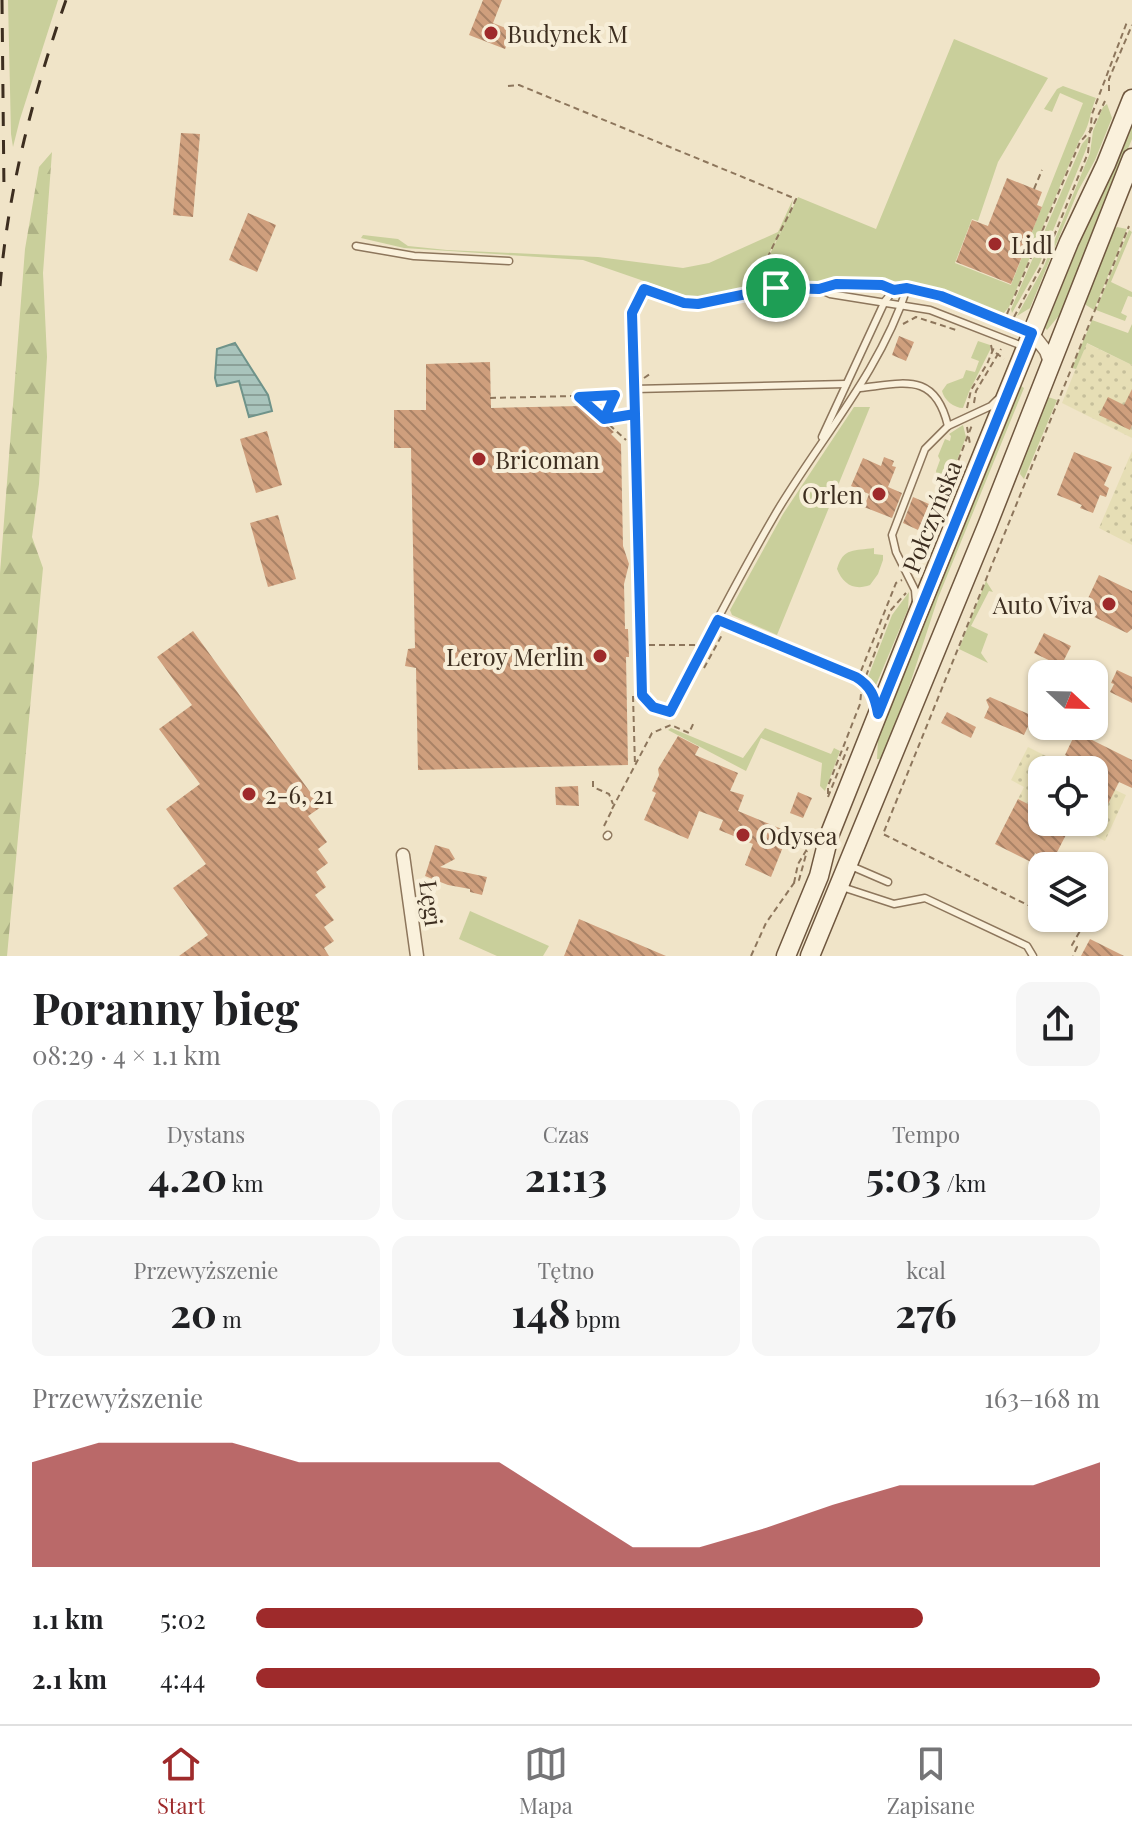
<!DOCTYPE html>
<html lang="pl">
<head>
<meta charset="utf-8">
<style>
  :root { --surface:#fff; --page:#f6f6f6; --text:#202124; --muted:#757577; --line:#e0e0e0; --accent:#9e2a2b }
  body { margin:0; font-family:"Playfair Display",serif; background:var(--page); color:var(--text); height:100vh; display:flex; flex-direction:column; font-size:30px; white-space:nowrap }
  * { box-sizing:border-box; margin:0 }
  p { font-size:26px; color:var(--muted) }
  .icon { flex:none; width:44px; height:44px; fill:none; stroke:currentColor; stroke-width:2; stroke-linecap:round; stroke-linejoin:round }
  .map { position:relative; height:956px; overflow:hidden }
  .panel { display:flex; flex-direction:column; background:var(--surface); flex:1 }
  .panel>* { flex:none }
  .needle { width:52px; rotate:112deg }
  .fabs { position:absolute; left:1028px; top:660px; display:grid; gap:16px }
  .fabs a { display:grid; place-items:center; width:80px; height:80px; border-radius:16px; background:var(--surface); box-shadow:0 2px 6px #0004; font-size:40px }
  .pin { position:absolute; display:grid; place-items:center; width:68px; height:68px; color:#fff; margin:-34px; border:4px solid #fff; border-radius:50%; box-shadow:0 2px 8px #0007 }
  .round { display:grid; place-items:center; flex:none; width:84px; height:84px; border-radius:16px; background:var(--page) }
  .overview { display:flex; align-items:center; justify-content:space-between; height:136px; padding:0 32px }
  h1 { font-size:44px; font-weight:700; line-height:60px }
  .figures { display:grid; grid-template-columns:repeat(3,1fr); gap:12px; height:136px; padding:8px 32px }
  .figures div { display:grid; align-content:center; border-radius:16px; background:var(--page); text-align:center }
  .figures b { font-size:40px; font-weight:700 }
  .figures small { font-size:22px; font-weight:400 }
  .figures p { font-size:22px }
  .chart { height:224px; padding:16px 32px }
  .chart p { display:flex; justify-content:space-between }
  .chart svg { width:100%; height:144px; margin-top:8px; fill:var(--accent); opacity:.7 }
  ul { padding:0 32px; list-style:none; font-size:26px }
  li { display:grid; grid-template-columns:128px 96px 1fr; align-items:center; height:60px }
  li i { height:20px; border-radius:10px; background:var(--accent) }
  .tabs { display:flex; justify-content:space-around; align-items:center; height:112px; border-top:2px solid var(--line); background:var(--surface); font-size:22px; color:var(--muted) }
  .tabs a { display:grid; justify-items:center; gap:4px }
  .tabs .on { color:var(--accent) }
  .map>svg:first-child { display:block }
  .farmland { fill:url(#farmland-dots) }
  .green { fill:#c9cf9b }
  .forest { fill:url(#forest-firs) }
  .water { fill:url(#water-rules); stroke:#6f938a; stroke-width:2 }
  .building { fill:url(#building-back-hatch) }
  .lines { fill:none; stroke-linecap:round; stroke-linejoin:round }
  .service-casing { stroke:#8d765c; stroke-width:9 }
  .minor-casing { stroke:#8d765c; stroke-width:15 }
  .secondary-casing { stroke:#6f573f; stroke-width:21 }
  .path { stroke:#8d765c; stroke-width:2; stroke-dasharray:6 4; stroke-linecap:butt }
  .service { stroke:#faf1dc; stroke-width:6 }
  .minor { stroke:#faf1dc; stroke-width:12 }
  .secondary { stroke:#faf1dc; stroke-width:18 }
  .rail { stroke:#3d2e20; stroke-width:3; stroke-dasharray:14 14; stroke-linecap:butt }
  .route-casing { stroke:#fff; stroke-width:16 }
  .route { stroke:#1a73e8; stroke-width:10 }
  .poi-dot { fill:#9e2a2b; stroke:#f7eed8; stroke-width:3 }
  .labels { text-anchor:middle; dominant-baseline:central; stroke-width:8; stroke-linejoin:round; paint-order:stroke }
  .poi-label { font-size:24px; fill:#3d2e20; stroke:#f7eed8; text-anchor:start }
  .street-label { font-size:24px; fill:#3d2e20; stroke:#f7eed8 }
</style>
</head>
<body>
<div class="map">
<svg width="1132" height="956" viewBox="0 0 1132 956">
  <defs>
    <pattern id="farmland-dots" width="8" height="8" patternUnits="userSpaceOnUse" patternTransform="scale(2)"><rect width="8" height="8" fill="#e6deb5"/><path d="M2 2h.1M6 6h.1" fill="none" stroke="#c6bf9b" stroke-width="1.8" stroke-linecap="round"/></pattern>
    <pattern id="forest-firs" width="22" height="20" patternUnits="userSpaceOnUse" patternTransform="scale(2)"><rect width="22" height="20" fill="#c9cf9b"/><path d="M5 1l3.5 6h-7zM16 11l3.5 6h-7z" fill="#aeb285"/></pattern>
    <pattern id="water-rules" width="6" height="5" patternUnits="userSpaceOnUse" patternTransform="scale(2)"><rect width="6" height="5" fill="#a9c4bc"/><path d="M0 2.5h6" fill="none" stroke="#8ba098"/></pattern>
    <pattern id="building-back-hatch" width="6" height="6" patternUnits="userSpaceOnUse" patternTransform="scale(2)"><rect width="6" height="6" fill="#cf9f7d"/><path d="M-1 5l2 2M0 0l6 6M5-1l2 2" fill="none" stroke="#a98266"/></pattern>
  </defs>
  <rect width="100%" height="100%" fill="#f0e4c8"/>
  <!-- farmland -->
  <g class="farmland">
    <path d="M1086,343L1132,365V438L1062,403Z"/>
    <path d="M1132,451V545L1099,528Z"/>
    <path d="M1028,747L1074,770H1042V811L1018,799L1024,787L1011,780Z"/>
    <path d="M1094,780L1126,795L1105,841L1066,822H1094Z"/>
  </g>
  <!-- green -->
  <g class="green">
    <path d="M8,0H58L20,119L13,147L11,134Z"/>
    <path d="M954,39L1048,78L998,162L978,221L972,219L955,263L1011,285L1083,103L1060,93L1052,112L1044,109L1057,89L1063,86L1096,98C1089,114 1090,128 1079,141L1009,307L1003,314L914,283L876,280L773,282L760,285L765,264L798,197L876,229Z"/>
    <path d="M1107,104L1112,118L1095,160L1078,191L1030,308L1017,316L1044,266L1090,153L1093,131L1103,107Z"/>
    <path d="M1132,114V139L1062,312L1047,330L1045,328Z"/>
    <path d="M1089,136L1087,147L1039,265L1012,313L1011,309L1082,144Z"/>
    <path d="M793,199C788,228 763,255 757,285L700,297H690L583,260L404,248L361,238L363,235L398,239L408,246L447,250L598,257L683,268L709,263L778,232Z"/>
    <path d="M1117,227L1127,229L1094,310L1086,305L1085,300L1112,231Z"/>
    <path d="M1129,230L1132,232L1111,282L1132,292V297L1128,296L1121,313L1127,316L1125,321L1096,310Z"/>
    <path d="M1092,320L1128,333L1132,324V365L1087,343L1076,369L1072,368Z"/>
    <path d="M978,341L990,345V350L969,392L963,408C954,408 944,400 942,391L947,384L963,378L966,370L975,372L979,361L971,358Z"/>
    <path d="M1021,386L1024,388L938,598L907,693L881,759H877L878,739Z"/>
    <path d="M1048,397L1057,400L1024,479L1020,474L1023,457Z"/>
    <path d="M854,407H870L777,635L732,615L730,610L783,514Z"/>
    <path d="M963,425L966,437L952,473L938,480L936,471L940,460L938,456L945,439L950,441L951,436L949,434Z"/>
    <path d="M874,548V554L883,555V560L878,574L870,585C854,591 843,584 837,569C843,547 855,551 874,548Z"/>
    <path d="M986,581L993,592L989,591L971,626L988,634L981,653L988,663L959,649Z"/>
    <path d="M909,592L908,609L876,685L868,677L892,615Z"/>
    <path d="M671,728L743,758L765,728L831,754L834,748L840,751L825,791L820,786L822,763L761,738L746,771L668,730Z"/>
    <path d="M470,911L549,946L543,956H497L459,939Z"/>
  </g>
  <!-- forest -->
  <path class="forest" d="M52,152L43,273L47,357L39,484L32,537L43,568L7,956H0V573L25,249L39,167Z"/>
  <!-- water -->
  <path class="water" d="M235,343L268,395L272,411L249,417L239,381L217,386L215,378L217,349Z"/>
  <!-- building -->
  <g class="building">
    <path d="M483,0H502L493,23L513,31L505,49L469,35Z"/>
    <path d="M181,133L200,134L193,217L173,215Z"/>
    <path d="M1007,178L1042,192L1037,205L1042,207L1011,284L956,262L972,220L988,226Z"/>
    <path d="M248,213L276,225L257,272L229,260Z"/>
    <path d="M899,336L914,342L906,361L892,355Z"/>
    <path d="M490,362L491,408L581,406L591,415L593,412L614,432L611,434L621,444L623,546L629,564L624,584L625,629H628L629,657H626L628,765L418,770L416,668L405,666L408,649L415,648L411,448H394V410H426V364Z"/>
    <path d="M1132,389V425L1130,430L1099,415L1108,397L1124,405Z"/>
    <path d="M267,431L282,485L256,493L240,439Z"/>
    <path d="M1074,452L1112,467L1104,485L1109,488L1106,497L1100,495L1093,513L1080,508L1082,505L1057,495Z"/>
    <path d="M884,457L894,461L892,466L896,467L888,487L902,493L892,518L864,507L869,494L851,486L863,458L881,466Z"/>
    <path d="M913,497L929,504L918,530L903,523Z"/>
    <path d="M278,515L296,579L268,587L250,523Z"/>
    <path d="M1099,575L1132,591V629L1127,633L1082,611Z"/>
    <path d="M193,631L321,807L308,816L327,842L318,849L328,863L316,872L326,887L315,895L334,920L324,927L334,941L324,948L329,956H179L208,935L173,888L206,864L166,809L200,784L159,729L192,705L157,657Z"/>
    <path d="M1044,633L1071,646L1061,666L1034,653Z"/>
    <path d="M1117,670L1132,677V703L1110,692L1114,684L1111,683Z"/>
    <path d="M990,697L1033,716L1024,735L984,718L989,707L986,700Z"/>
    <path d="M947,712L976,727L971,738L941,723Z"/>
    <path d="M1076,732L1132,760V788L1119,782L1094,832V770L1065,755Z"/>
    <path d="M678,736L699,747L695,755L738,773L730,791L744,795L738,811L789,832L771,877L745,865L753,844L719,830L723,820L699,811L688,839L644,820L656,793L652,791L659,775L658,769Z"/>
    <path d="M578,786L579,806L556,805L555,787Z"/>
    <path d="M798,792L812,798L803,818L790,813Z"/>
    <path d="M1018,799L1042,811V822H1066L1071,825L1052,862L1035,853L1031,862L995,844Z"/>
    <path d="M435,845L449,849L455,859L440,867L487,877L482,895L470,892V889L448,885L425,876Z"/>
    <path d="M579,919L666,956H564Z"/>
    <path d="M1090,939L1124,956H1081Z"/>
  </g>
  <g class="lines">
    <defs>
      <g id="service">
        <path d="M356,246L414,256L509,261"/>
        <path d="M907,288C880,372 820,439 776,513C738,578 703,646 670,712L653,707L642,695L632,313L644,289L676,301L698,304L776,288L819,289L836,284L882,285L894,290L907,288L941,296L1031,332"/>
        <path d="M819,289L830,294L930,310L1025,347"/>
        <path d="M860,388C905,383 935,372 948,426"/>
        <path d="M634,389L846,384"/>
        <path d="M822,437L885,301L894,290"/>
        <path d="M916,602L915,590L896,552L892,535L925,449L948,426L991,406L997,400"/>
        <path d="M718,620L856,677L872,692L876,704"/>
        <path d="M607,836L608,835"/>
        <path d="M851,866L888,882"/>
        <path d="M842,887L894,904L925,898L1027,946L1033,956"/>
      </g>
      <g id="minor">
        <path d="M1032,333L1046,351L1051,365"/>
        <path d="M403,855L417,956"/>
      </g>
      <g id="secondary">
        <path d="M786,956L819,876L829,836L916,618L1069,242L1106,164L1132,99"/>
        <path d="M810,956L987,526L1132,158"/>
      </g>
    </defs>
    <!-- service casing -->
    <use href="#service" class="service-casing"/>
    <!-- minor casing -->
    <use href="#minor" class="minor-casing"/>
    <!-- secondary casing -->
    <use href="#secondary" class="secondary-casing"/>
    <!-- path -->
    <g class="path">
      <path d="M508,86L519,85L796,199C784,227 766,254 759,283"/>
      <path d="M1109,91V79L1132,25"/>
      <path d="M1034,189L1042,170"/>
      <path d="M1007,314L1080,142L1091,130L1105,101"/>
      <path d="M1014,317L1042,265L1088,153L1092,114L1127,22"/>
      <path d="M903,324L916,317L956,330"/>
      <path d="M991,345L992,350L1004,359"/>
      <path d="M644,378L650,374"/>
      <path d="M490,398L615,395L604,419"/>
      <path d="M580,398L626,440"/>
      <path d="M974,403L976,391L1001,349"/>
      <path d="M967,408L971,390L987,364L995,345"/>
      <path d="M605,419L626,414"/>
      <path d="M967,427L970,444"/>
      <path d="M915,572L972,425"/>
      <path d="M649,645H695"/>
      <path d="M704,668L723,633"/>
      <path d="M861,671L896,583L902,580"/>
      <path d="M866,676L891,610L906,593"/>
      <path d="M633,696L635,766"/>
      <path d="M593,781V787L609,794L613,804"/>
      <path d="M828,794V786L860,704L861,694"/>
      <path d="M828,797L848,747"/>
      <path d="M612,809L652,733L671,725L689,733L694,722"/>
      <path d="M604,826L612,810"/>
      <path d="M794,883L798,864L812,841"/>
      <path d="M1042,912L883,834L1129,226"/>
      <path d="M1054,918L1080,931L1072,945L1077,947L1073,956"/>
      <path d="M751,956L766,923L794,883L799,880L807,851"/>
    </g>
    <!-- service -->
    <use href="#service" class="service"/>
    <!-- minor -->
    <use href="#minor" class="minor"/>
    <!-- secondary -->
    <use href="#secondary" class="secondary"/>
    <!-- rail -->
    <g class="rail">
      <path d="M2,0L4,192"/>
      <path d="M0,286C9,185 33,95 66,0"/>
    </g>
  </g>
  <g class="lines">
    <defs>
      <path id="route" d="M776,288L698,304L684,303L644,289L632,313L635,414L604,419L579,397L615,395L604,419L635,414L642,695L653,707L670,712L718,620L856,677C871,686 875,697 878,714L1032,333L941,296L907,288L894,290L882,285L836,284L819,289L776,288"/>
    </defs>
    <!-- route casing -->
    <use href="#route" class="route-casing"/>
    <!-- route -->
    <use href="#route" class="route"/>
  </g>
  <!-- markers -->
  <g class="poi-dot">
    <circle cx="491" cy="33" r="8"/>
    <circle cx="995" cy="244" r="8"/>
    <circle cx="479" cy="459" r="8"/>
    <circle cx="879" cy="494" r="8"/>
    <circle cx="1109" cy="604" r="8"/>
    <circle cx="600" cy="656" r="8"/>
    <circle cx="249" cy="794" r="8"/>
    <circle cx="743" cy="835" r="8"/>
  </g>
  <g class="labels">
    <!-- poi labels -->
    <g class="poi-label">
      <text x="507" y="33">Budynek M</text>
      <text x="1011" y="244">Lidl</text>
      <text x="495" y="459">Bricoman</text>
      <text x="863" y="494" text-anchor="end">Orlen</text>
      <text x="1093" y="604" text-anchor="end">Auto Viva</text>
      <text x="584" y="656" text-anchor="end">Leroy Merlin</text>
      <text x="265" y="794">2-6, 21</text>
      <text x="759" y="835">Odysea</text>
    </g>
    <!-- street labels -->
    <g class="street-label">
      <text transform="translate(931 516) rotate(-68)">Połczyńska</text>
      <text transform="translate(432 903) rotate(82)">Łęgi</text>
    </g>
  </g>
</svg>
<div class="fabs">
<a><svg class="needle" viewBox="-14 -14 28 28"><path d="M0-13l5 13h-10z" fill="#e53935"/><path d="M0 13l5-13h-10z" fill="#757577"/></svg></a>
<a><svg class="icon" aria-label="locate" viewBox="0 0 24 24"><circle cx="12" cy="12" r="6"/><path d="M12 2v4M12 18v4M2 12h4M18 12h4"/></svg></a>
<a><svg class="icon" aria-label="layers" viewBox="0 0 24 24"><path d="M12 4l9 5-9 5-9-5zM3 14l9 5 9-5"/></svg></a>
</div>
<div class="pin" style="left:776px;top:288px;background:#1e9e55"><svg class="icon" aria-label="arrive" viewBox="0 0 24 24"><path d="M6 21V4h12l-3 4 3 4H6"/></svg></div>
</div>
<section class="panel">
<div class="overview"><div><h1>Poranny bieg</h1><p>08:29 · 4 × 1.1 km</p></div><a class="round"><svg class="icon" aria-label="share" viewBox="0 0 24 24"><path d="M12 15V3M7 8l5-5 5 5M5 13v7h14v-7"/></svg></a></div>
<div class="figures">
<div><p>Dystans</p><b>4.20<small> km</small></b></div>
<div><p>Czas</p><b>21:13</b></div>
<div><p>Tempo</p><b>5:03<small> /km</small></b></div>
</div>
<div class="figures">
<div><p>Przewyższenie</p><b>20<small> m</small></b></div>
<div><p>Tętno</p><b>148<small> bpm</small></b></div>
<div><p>kcal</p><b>276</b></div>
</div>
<div class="chart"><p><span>Przewyższenie</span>163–168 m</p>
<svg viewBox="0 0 160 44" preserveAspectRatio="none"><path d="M0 44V12L10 6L20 6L30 6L40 12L50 12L60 12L70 12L80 25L90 38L100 38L110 32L120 25L130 19L140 19L150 19L160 12V44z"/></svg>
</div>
<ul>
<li><b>1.1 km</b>5:02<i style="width:79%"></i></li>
<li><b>2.1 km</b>4:44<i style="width:100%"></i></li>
</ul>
</section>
<nav class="tabs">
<a class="on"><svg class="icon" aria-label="home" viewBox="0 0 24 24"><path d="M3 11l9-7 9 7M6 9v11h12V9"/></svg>Start</a>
<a><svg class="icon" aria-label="map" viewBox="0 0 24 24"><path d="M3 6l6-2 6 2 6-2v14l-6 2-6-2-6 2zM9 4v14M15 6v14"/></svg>Mapa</a>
<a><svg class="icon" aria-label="saved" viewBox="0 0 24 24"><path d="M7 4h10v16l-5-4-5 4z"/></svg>Zapisane</a>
</nav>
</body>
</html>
